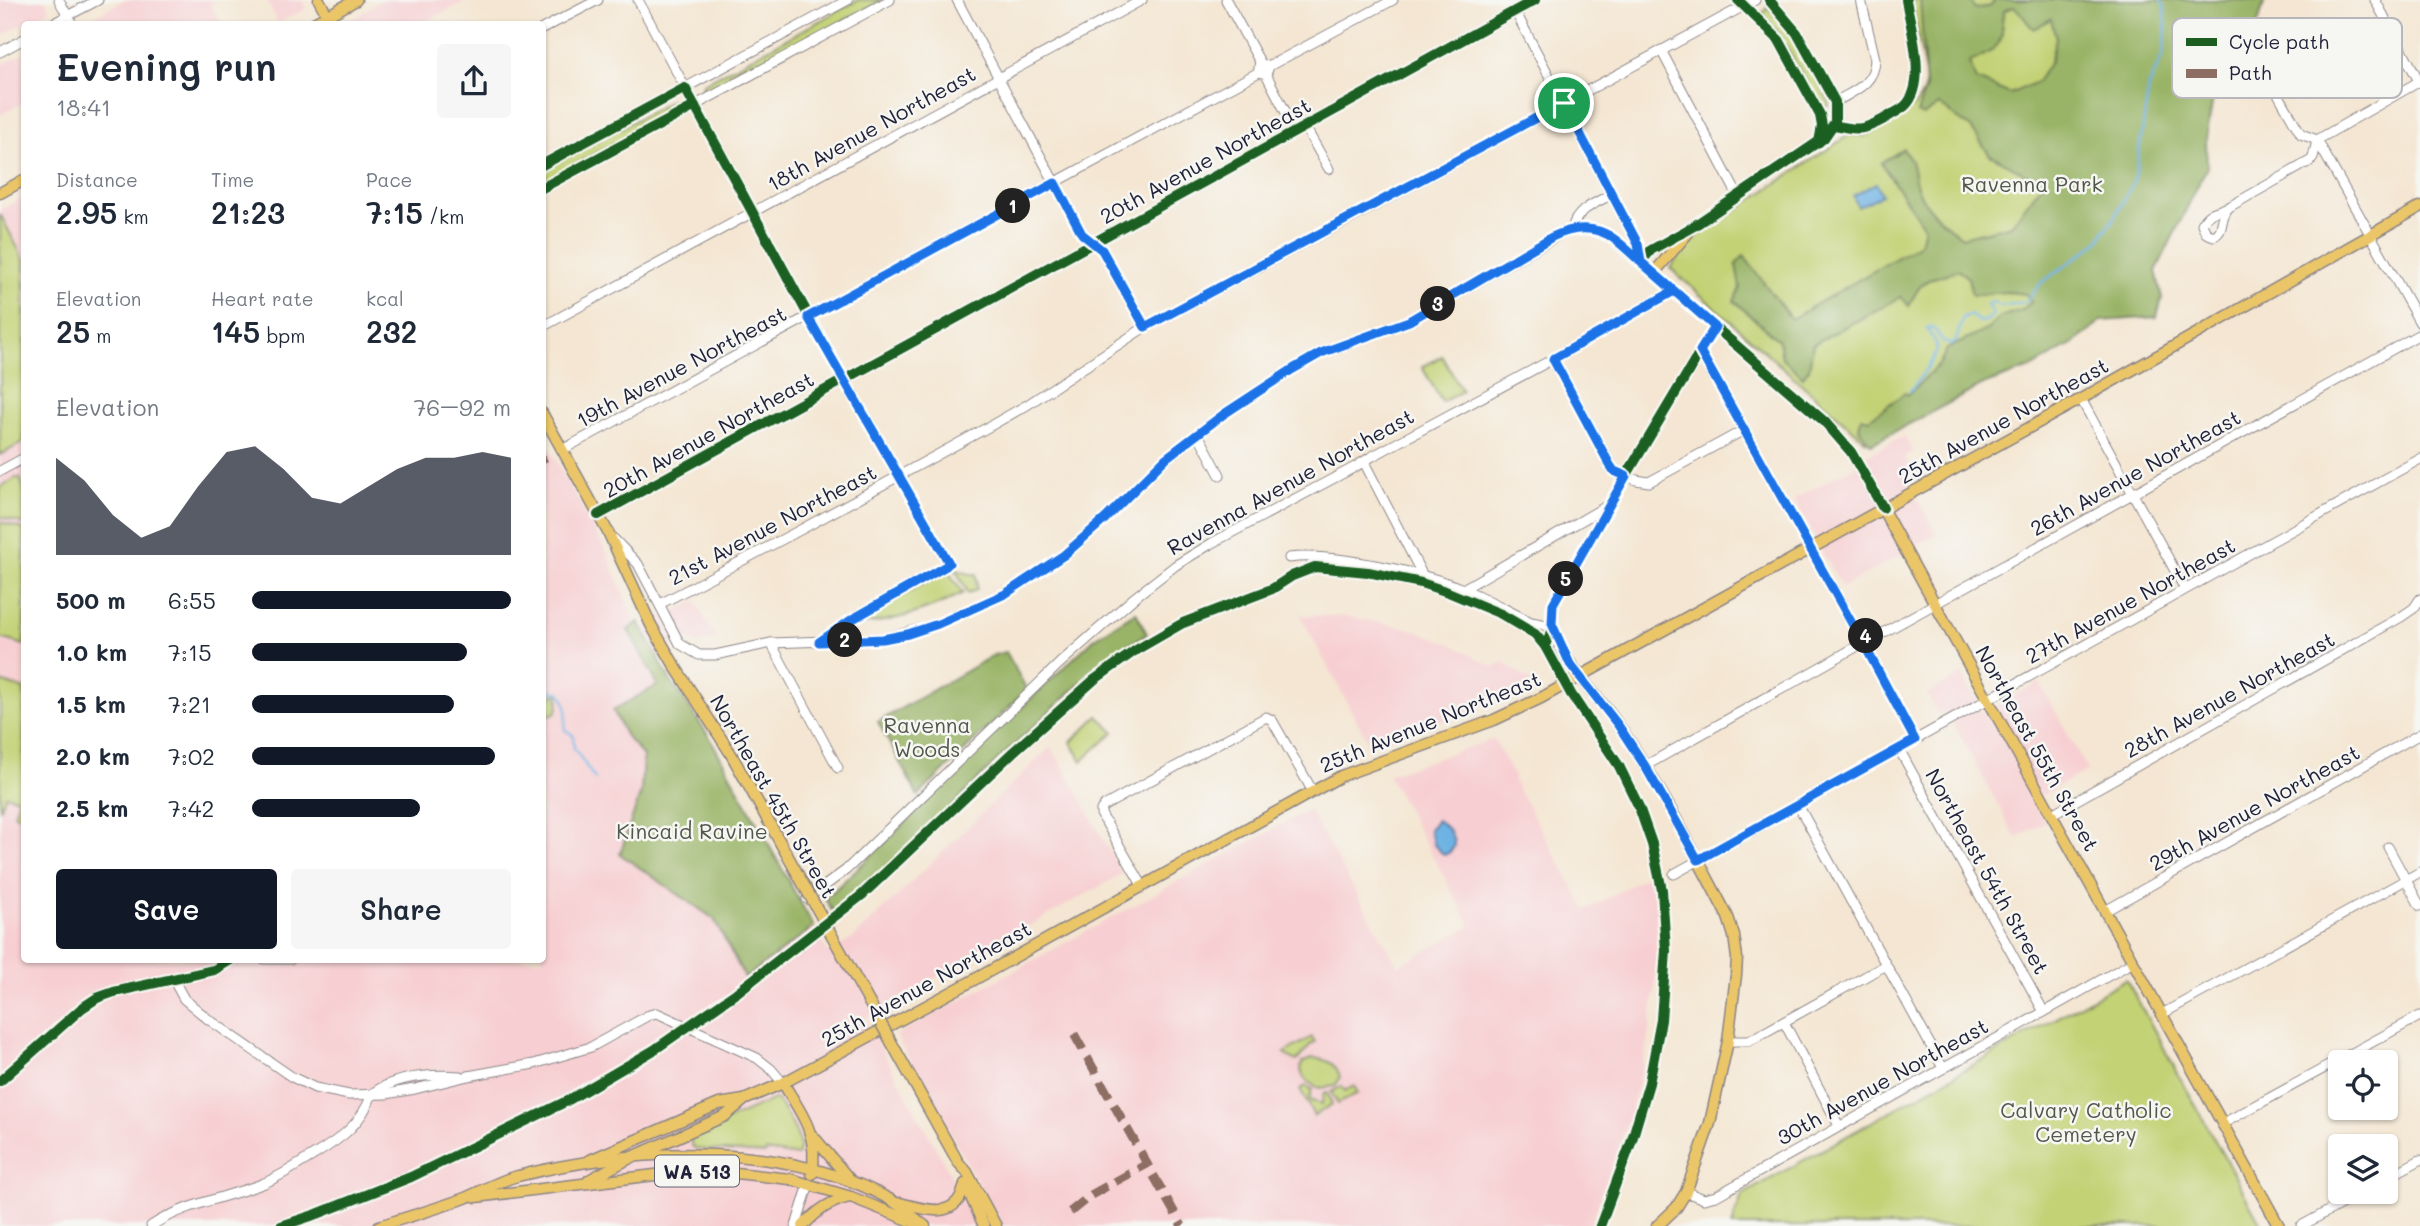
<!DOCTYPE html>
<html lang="en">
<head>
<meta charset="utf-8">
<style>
  :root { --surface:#fff; --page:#f6f6f7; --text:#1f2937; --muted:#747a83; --accent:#111827 }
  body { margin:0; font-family:Mali,sans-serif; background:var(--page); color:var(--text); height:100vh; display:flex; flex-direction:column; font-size:26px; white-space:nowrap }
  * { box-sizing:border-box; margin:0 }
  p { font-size:23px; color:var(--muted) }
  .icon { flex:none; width:38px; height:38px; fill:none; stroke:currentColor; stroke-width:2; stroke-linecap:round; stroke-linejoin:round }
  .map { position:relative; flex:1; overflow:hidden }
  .drawer { position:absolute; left:21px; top:21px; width:525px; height:942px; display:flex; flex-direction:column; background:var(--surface); border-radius:7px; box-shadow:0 2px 5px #0004 }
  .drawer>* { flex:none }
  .buttons { position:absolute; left:2328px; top:1050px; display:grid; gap:14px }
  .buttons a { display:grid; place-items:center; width:70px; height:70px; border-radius:7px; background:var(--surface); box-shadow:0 2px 5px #0004; font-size:35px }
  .pin { position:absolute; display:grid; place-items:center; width:60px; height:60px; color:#fff; margin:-30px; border:4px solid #fff; border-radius:50%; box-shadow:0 2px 7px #0007 }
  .km { position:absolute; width:35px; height:35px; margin:-18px; border-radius:50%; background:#222; color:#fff; font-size:19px; line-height:35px; text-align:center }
  .round { display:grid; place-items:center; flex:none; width:74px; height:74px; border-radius:7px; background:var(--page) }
  .headline { display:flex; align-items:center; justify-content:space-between; height:119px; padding:0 35px }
  h1 { font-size:38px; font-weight:600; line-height:52px }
  .stats { display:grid; grid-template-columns:repeat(3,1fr); gap:10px; height:119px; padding:7px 35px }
  .stats div { display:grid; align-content:center }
  .stats b { font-size:30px; font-weight:600 }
  .stats small { font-size:19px; font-weight:400 }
  .stats p { font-size:19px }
  .chart { height:196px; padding:14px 35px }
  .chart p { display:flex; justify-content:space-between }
  .chart svg { width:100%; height:126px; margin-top:7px; fill:var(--accent); opacity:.7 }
  .action { display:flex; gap:14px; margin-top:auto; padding:14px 35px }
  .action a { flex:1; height:80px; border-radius:7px; background:var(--accent); color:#fff; font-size:28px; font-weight:600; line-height:80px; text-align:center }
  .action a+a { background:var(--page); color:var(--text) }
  ul { padding:0 35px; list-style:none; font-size:23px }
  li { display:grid; grid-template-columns:112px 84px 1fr; align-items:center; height:52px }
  li i { height:18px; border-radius:9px; background:var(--accent) }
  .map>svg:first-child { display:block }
  .built { fill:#f7cfd2 }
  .green { fill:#c2d275; stroke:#727a58; stroke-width:2 }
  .forest { fill:#99b466; stroke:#5e6b50; stroke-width:2; fill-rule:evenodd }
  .water { fill:#6eb3e4; stroke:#486a90; stroke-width:2 }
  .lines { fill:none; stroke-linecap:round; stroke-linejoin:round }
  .stream { stroke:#6eb3e4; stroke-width:2.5 }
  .minor-casing { stroke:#8b8486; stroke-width:11 }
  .major-casing { stroke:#8b8486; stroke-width:13 }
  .minor { stroke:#fff; stroke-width:9 }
  .major { stroke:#ebc669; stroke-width:10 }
  .major-bridge-casing { stroke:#8b8486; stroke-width:13; stroke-linecap:butt }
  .major-bridge { stroke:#ebc669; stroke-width:10 }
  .quiet { stroke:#8d6e63; stroke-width:9; stroke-dasharray:18 9; stroke-linecap:butt }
  .cycleway-casing { stroke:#f6f6f2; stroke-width:15 }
  .cycleway { stroke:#1b5e20; stroke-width:10 }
  .route-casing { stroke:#fff; stroke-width:14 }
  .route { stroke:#1a73e8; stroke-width:9 }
  .labels { text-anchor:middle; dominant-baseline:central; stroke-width:5; stroke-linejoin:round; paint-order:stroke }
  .shield { fill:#f6f6f2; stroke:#626272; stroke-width:2 }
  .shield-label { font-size:19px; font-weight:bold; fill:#22223b }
  .street-label { font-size:21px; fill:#22223b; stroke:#f6f6f2 }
  .park-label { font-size:21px; fill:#52574c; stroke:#f6f6f2 }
  .key { fill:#f6f6f2; stroke:#b6b6bb; stroke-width:2 }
  .key-label { font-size:19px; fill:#22223b }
</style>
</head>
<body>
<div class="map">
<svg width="2420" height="1226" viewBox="0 0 2420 1226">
  <rect width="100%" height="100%" fill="#f6f6f2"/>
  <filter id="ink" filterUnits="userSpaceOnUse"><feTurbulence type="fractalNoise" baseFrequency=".0143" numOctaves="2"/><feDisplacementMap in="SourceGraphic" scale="14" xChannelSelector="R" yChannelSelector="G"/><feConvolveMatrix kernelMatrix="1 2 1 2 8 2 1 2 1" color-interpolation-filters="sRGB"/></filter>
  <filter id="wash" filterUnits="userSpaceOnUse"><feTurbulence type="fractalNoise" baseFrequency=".00686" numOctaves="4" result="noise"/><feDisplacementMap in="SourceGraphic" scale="28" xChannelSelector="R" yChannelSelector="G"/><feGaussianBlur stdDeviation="1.57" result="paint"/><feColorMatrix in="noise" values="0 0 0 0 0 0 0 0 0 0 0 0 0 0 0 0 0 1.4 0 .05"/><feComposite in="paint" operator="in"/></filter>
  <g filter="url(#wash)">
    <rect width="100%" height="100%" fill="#f4e6d2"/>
    <!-- built -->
    <g class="built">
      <path d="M0,0H45L50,10L0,36Z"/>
      <path d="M124,0H217L210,4L221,24H87L85,21Z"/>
      <path d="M266,0H302L306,9L278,23Z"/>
      <path d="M381,0H467L422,24H351L352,20Z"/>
      <path d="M24,53V102L0,115V66Z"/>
      <path d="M24,197V959H542L543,436L608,555L638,631L695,601L716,639L699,644L687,638L652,657L728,772L828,953L854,938L1051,746L1084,804L1122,874L864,1018L979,1226H0V210Z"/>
      <path d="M1904,436L1913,452L1905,457L1915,476L1907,481L1937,534L1842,588L1794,499L1866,460L1865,456Z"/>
      <path d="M1300,615L1350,617L1408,628L1449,643L1494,667L1504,662L1533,683L1474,710L1370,745Z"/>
      <path d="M1962,675L1983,713L2039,682L2088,770L2033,800L2045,822L2016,838L1946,710L1938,714L1927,694Z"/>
      <path d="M1494,739L1515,778L1513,780L1586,910L1651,874L1656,906L1657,948L1655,989L1648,1042L1631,1112L1590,1226H1002L896,1035L1309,810L1398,966L1471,926L1388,775Z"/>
    </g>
    <!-- green -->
    <g class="green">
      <path d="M858,0H883L708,93L702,91L703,84Z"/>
      <path d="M1912,0H2244L2148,278L1866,441L1670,268L1688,244L1700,234L1849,135L1865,136L1906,112L1916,104L1923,93L1926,81Z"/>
      <path d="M1768,7L1790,29L1830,103L1827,108L1822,109L1778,32L1764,16L1763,12Z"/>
      <path d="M672,100L678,102V110L543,182V170Z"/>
      <path d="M0,214L24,260V442L0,455Z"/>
      <path d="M1442,356L1462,391L1442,402L1422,367Z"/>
      <path d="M16,478H20L24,489V524L0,517V487Z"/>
      <path d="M0,522L24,529V645L0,638Z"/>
      <path d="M955,569L969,574H976L977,590L968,593Z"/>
      <path d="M947,570L963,593C928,611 893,623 854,624Z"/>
      <path d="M0,682L24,689V803L21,816L14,814L19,799L6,795L0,810Z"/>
      <path d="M559,694L558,708L555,713L543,717V697Z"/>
      <path d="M1098,716L1114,732L1082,761L1071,742Z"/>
      <path d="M2126,979L2262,1226H1732L1742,1195Z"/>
      <path d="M1312,1037L1315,1042L1310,1045L1297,1061L1287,1056L1284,1053Z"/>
      <path d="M1313,1058C1326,1059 1338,1064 1340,1078L1335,1086L1319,1088C1308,1083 1298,1076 1302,1063Z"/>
      <path d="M1306,1086L1312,1089L1309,1100L1322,1104L1324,1093L1327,1092L1332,1104L1314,1116L1300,1089Z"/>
      <path d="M1342,1086L1345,1091L1354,1086L1358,1093L1338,1104L1331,1092Z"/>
      <path d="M774,1099L777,1100C786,1115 806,1139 797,1156L766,1151L765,1154L696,1149L692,1146L690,1139L692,1136Z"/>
    </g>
    <!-- forest -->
    <g class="forest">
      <path d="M1920,0H1970L1975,9L1991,6L1995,0H2265L2258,23L2217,74L2206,139L2207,167L2156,271L2162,298L2157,317L2101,321L2077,341L2033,367L1985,384L1871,444L1859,429L1861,417L1869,419L1905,393L1908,395L1940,363L1947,349L1988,329L2000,317L2022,310L2031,302L2026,294L2007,292L1972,295L1968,278L1958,270C1928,281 1923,275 1909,306L1901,297L1813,344L1809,369L1803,377L1782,358L1779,341L1734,301L1740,288L1736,264L1744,256L1791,319L1920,244L1924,227L1881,163L1903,149C1917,163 1911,177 1920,194C1930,213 1945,224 1962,237L2011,225L2043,183L1990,155L1971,128L1939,105L1923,116L1917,113L1926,87ZM2014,7C2024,14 2025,22 2034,29L2051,19L2056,38L2050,62L2037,82L2010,94L1977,80L1969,63C1981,56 2001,50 2002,33C2003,24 2000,20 2005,10Z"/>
      <path d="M1136,612L1147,634L1107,658L998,760L906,852L833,912L825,899L895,833L970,756L1095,638Z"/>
      <path d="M639,622L670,680L710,738L814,927L745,978L714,919L620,854L641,792L643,756L625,735L613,710L658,685L628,630Z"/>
      <path d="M1006,652L1027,690L918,796L878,722L994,655Z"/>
    </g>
    <!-- water -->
    <g class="water">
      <path d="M1876,183L1882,195L1858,207L1853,196Z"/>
      <path d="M1437,820C1450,828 1464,847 1444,855L1434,845L1429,829Z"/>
    </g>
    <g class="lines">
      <!-- stream -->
      <g class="stream">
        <path d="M1910,391C1916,382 1938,357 1937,348C1936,341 1930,335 1927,328L1933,327L1943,342L1952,345L1956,341L1963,317L1970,315L1980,322L1988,320L1993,314L1987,305L1991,301L2001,306L2025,302L2041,283L2098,242L2120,208L2135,178L2149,86L2163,54L2166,34L2165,9L2161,0"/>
        <path d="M549,689L553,692H560C571,710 565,712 565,730L573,735L574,748L595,779"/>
      </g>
    </g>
  </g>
  <g filter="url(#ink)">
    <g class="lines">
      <defs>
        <g id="minor">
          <path d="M59,0L72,24"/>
          <path d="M638,0L813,325L949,563L946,566L851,620L820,641"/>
          <path d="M957,0L1082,234L1102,250L1145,327"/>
          <path d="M1226,0L1261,64"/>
          <path d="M2375,0L2419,81"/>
          <path d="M1515,11L1638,245L1641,262"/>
          <path d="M52,24L98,0"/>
          <path d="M542,29L598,0"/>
          <path d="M2248,29L2262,54L2267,74L2294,122L2301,134L2317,140L2420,323"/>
          <path d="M1661,50L1738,196"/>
          <path d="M0,52L24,39"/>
          <path d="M1269,66L1393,0"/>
          <path d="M1266,74L1269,67L1262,64L1259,66V72L1266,74L1296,132"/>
          <path d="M1835,102C1854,91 1875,84 1875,59L1861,0"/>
          <path d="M1834,125C1859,131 1864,130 1886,118C1892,114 1899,111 1905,106C1928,84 1911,29 1906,0"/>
          <path d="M1305,127L1329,169"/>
          <path d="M542,165L848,0"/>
          <path d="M542,188L890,0"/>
          <path d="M2229,207L2310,161L2313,158L2317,140L2420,81"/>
          <path d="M2229,207C2218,219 2226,230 2214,236L2206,233L2202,224C2207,212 2218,211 2229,207Z"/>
          <path d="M1572,230C1575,210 1596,203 1612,194"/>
          <path d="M542,327L1142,0"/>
          <path d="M1700,351L1859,636"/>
          <path d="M1553,359L1614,471L1636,480L1649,482L1744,430"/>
          <path d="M2081,399L2185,589"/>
          <path d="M1198,434L1220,475"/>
          <path d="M562,450L1259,72"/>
          <path d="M1364,462L1423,576"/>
          <path d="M0,471L24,458"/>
          <path d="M598,515L1535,0"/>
          <path d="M614,539L638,564L680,644L699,655H715L771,643L883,639L938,624L1005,594L1064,555L1105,519L1166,459L1224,414L1293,369L1321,353L1409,321L1562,233C1600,222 1614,239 1641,262"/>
          <path d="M1289,558C1330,552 1424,573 1463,589C1486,598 1508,611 1531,622L1542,624L1553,630"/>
          <path d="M1463,589L1610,504"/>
          <path d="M660,604L802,529L992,425L1027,405L1145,327L1354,217L1755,0"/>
          <path d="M1870,640L2418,335"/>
          <path d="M771,643L838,768"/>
          <path d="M1867,650L1915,740"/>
          <path d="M1899,749L2044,1012"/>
          <path d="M1645,766L1856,647"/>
          <path d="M1798,805L1943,1068"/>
          <path d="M2052,814L2401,617L2414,608L2420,599"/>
          <path d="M2388,847L2420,906"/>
          <path d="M1674,874L2420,459"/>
          <path d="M1142,885L1101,814V810L1104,806L1266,717L1272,720L1312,790"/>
          <path d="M807,899L846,870L1060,663L1135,597L1176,565L1212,543L1355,467L1371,457L1553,359L1674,291"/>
          <path d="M2105,911L2420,734"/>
          <path d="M264,959H291"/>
          <path d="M173,979L184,999L208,1019L292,1077L315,1088L349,1095L386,1094L415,1089L468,1076L534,1064L591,1047L649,1015L657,1013L757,1058L771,1069L783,1083"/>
          <path d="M2162,1014L2420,872"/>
          <path d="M1784,1022L1839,1126"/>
          <path d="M1728,1041H1749L1886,965"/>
          <path d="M0,1081L82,1008L97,998L114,992L214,970L232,959"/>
          <path d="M373,1093C397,1076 432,1074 460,1076"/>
          <path d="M2222,1124L2420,1016"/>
          <path d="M2385,1179L2420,1160"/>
          <path d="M1686,1192L1704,1199L1716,1196L2133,962"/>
          <path d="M151,1226C184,1204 225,1198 262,1184C280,1177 297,1165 314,1155C340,1139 361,1125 372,1094"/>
          <path d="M796,1226L809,1184"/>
          <path d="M2301,1226L2363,1192"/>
        </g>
        <g id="major">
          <path d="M319,0L332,24"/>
          <path d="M1738,0L1779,40L1820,115L1822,126L1819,142"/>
          <path d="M1769,0L1797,33L1835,102V122L1824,138L1694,226L1651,250L1641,262L1825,422L1851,452L2279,1226"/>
          <path d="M312,24L356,0"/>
          <path d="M0,193L24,180"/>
          <path d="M1654,273L1688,233"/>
          <path d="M542,413L609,534L651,625L676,668L731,754L806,889"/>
          <path d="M783,1083C802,1114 819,1135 812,1174"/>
          <path d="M813,1136L850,1180"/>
          <path d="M590,1160L719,1104L744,1100L783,1083L961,987L1341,776L1494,720L1541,698L2081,399L2420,207"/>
          <path d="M958,1162L967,1172L996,1226"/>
          <path d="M589,1180L630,1158L725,1116L742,1102"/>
          <path d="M965,1184L984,1226"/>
          <path d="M476,1197L671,1173L727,1172L790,1179L851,1197L916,1223"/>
          <path d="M900,1203C928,1210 957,1221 965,1184"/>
          <path d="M379,1226C407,1217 437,1209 465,1198C482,1191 500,1180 518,1176C634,1147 784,1140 891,1200C903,1207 914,1218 925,1226"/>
          <path d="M803,1226C818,1210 829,1202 850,1197"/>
          <path d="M1657,1226L1676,1208L1686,1192L1710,1123L1728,1041L1736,975L1737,958L1734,936L1728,917C1694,853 1661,786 1619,726C1599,696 1571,672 1557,639C1551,625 1550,612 1556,598L1626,476L1715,327"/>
        </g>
      </defs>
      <!-- minor casing -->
      <use href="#minor" class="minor-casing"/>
      <!-- major casing -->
      <use href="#major" class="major-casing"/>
      <!-- minor -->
      <use href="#minor" class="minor"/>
      <!-- major -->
      <use href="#major" class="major"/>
      <defs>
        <path id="major-bridge" d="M806,889L958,1162"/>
      </defs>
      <!-- major-bridge casing -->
      <use href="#major-bridge" class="major-bridge-casing"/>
      <!-- major-bridge -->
      <use href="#major-bridge" class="major-bridge"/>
      <!-- quiet -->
      <g class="quiet">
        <path d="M542,459L546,457"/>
        <path d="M1074,1034L1182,1226"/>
        <path d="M1070,1212L1091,1195L1147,1164"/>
      </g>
      <defs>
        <g id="cycleway">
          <path d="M1738,0L1779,40L1820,115L1822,126L1819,142"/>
          <path d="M1834,125C1859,131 1864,130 1886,118C1892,114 1899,111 1905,106C1928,84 1911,29 1906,0"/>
          <path d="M542,165L685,88L844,381"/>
          <path d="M542,188L695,106"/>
          <path d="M1572,230L1593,229L1611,237L1825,422L1851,452L1883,508"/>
          <path d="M1641,262L1651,250L1694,226L1824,138L1835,122V102L1797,33L1769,0"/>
          <path d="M598,515L1535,0"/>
          <path d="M1545,646L1553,630L1552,610L1556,598L1626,476L1715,327"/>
          <path d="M0,1081L82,1008L97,998L114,992L214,970L232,959"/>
          <path d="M281,1226L317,1214L411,1177L567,1101L654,1050L736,993L862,895L1013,752L1094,680L1136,650L1183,623L1272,589L1292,576L1315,567L1368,572L1421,583L1448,592L1501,614L1535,634L1545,646L1571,694L1619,766L1639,807L1652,844L1662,890L1666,951L1661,1020L1649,1083L1631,1143L1600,1226"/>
        </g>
      </defs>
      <!-- cycleway casing -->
      <use href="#cycleway" class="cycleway-casing"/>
      <!-- cycleway -->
      <use href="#cycleway" class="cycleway"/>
    </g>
  </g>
  <g class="lines" filter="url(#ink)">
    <defs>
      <path id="route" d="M1564,103L1145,327L1102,250L1082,234L1055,183L808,317L949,563L946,566L851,620L819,642L883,639L908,634L938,624L1005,594L1064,555L1105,519L1166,458L1224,414L1293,369L1321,353L1409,321L1552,237C1566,230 1583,226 1599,231C1615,236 1629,252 1642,263C1667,284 1691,306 1715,327L1700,351L1859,636C1864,635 1870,637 1870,644L1867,650L1915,740L1698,860L1645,766L1618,725L1570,664L1552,624L1553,604L1626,476L1614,471L1610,465L1553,359L1674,291L1641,262L1638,244L1564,103"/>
    </defs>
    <!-- route casing -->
    <use href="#route" class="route-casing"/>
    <!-- route -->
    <use href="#route" class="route"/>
  </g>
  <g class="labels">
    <!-- shield labels -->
    <rect class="shield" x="655" y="1155.5" width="84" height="31" rx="5"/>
    <g class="shield-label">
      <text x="697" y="1171">WA 513</text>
    </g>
    <!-- street labels -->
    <g class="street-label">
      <text transform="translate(871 128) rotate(-29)">18th Avenue Northeast</text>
      <text transform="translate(1205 160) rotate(-29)">20th Avenue Northeast</text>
      <text transform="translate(681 366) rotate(-28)">19th Avenue Northeast</text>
      <text transform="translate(2003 420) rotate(-29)">25th Avenue Northeast</text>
      <text transform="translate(708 434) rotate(-29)">20th Avenue Northeast</text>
      <text transform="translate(2135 472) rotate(-29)">26th Avenue Northeast</text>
      <text transform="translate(1290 481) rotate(-29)">Ravenna Avenue Northeast</text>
      <text transform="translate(772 524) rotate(-28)">21st Avenue Northeast</text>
      <text transform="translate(2130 600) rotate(-29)">27th Avenue Northeast</text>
      <text transform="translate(2229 694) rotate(-29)">28th Avenue Northeast</text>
      <text transform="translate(1430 721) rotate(-22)">25th Avenue Northeast</text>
      <text transform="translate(2038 748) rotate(61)">Northeast 55th Street</text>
      <text transform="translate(774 796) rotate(60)">Northeast 45th Street</text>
      <text transform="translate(2254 807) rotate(-29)">29th Avenue Northeast</text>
      <text transform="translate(1988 871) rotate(61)">Northeast 54th Street</text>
      <text transform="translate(926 983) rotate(-29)">25th Avenue Northeast</text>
      <text transform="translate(1882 1081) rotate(-29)">30th Avenue Northeast</text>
    </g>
    <!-- park labels -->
    <g class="park-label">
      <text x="2032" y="183">Ravenna Park</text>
      <text x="927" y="724">Ravenna<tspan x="927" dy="24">Woods</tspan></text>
      <text x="692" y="830">Kincaid Ravine</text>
      <text x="2086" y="1109">Calvary Catholic<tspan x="2086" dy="24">Cemetery</tspan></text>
    </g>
  </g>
  <!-- legend -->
  <rect x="2172" y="18" width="230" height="80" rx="10" class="key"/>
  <rect x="2186" y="38" width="31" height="8" fill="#1b5e20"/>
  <rect x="2186" y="69" width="31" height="9" fill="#8d6e63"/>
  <g class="key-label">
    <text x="2229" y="49">Cycle path</text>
    <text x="2229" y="80">Path</text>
  </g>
</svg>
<div class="buttons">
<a><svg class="icon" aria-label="locate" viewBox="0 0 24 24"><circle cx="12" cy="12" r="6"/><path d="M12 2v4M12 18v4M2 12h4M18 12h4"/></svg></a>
<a><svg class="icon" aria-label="layers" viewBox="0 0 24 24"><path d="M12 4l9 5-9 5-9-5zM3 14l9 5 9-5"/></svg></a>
</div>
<div class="pin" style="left:1564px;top:103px;background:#1e9e55"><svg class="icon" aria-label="arrive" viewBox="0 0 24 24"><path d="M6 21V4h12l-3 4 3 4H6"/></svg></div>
<b class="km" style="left:1013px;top:206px">1</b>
<b class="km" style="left:845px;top:640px">2</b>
<b class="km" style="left:1438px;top:304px">3</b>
<b class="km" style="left:1866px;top:636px">4</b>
<b class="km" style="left:1566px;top:579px">5</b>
<section class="drawer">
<div class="headline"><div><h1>Evening run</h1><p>18:41</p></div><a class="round"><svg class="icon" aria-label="share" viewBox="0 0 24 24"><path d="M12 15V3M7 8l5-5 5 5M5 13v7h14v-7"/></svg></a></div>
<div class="stats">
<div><p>Distance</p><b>2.95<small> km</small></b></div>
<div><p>Time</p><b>21:23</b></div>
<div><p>Pace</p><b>7:15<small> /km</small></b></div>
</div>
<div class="stats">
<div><p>Elevation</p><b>25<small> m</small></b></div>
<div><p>Heart rate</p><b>145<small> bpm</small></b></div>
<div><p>kcal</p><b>232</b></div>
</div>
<div class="chart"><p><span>Elevation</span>76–92 m</p>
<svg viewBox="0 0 160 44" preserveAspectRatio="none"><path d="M0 44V10L10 18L20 30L30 38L40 34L50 20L60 8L70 6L80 14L90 24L100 26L110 20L120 14L130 10L140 10L150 8L160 10V44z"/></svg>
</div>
<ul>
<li><b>500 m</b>6:55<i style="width:100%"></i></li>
<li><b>1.0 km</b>7:15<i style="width:83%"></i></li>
<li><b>1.5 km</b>7:21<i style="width:78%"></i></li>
<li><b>2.0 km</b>7:02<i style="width:94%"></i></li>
<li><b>2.5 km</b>7:42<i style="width:65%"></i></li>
</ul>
<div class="action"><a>Save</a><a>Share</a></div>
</section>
</div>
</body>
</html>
